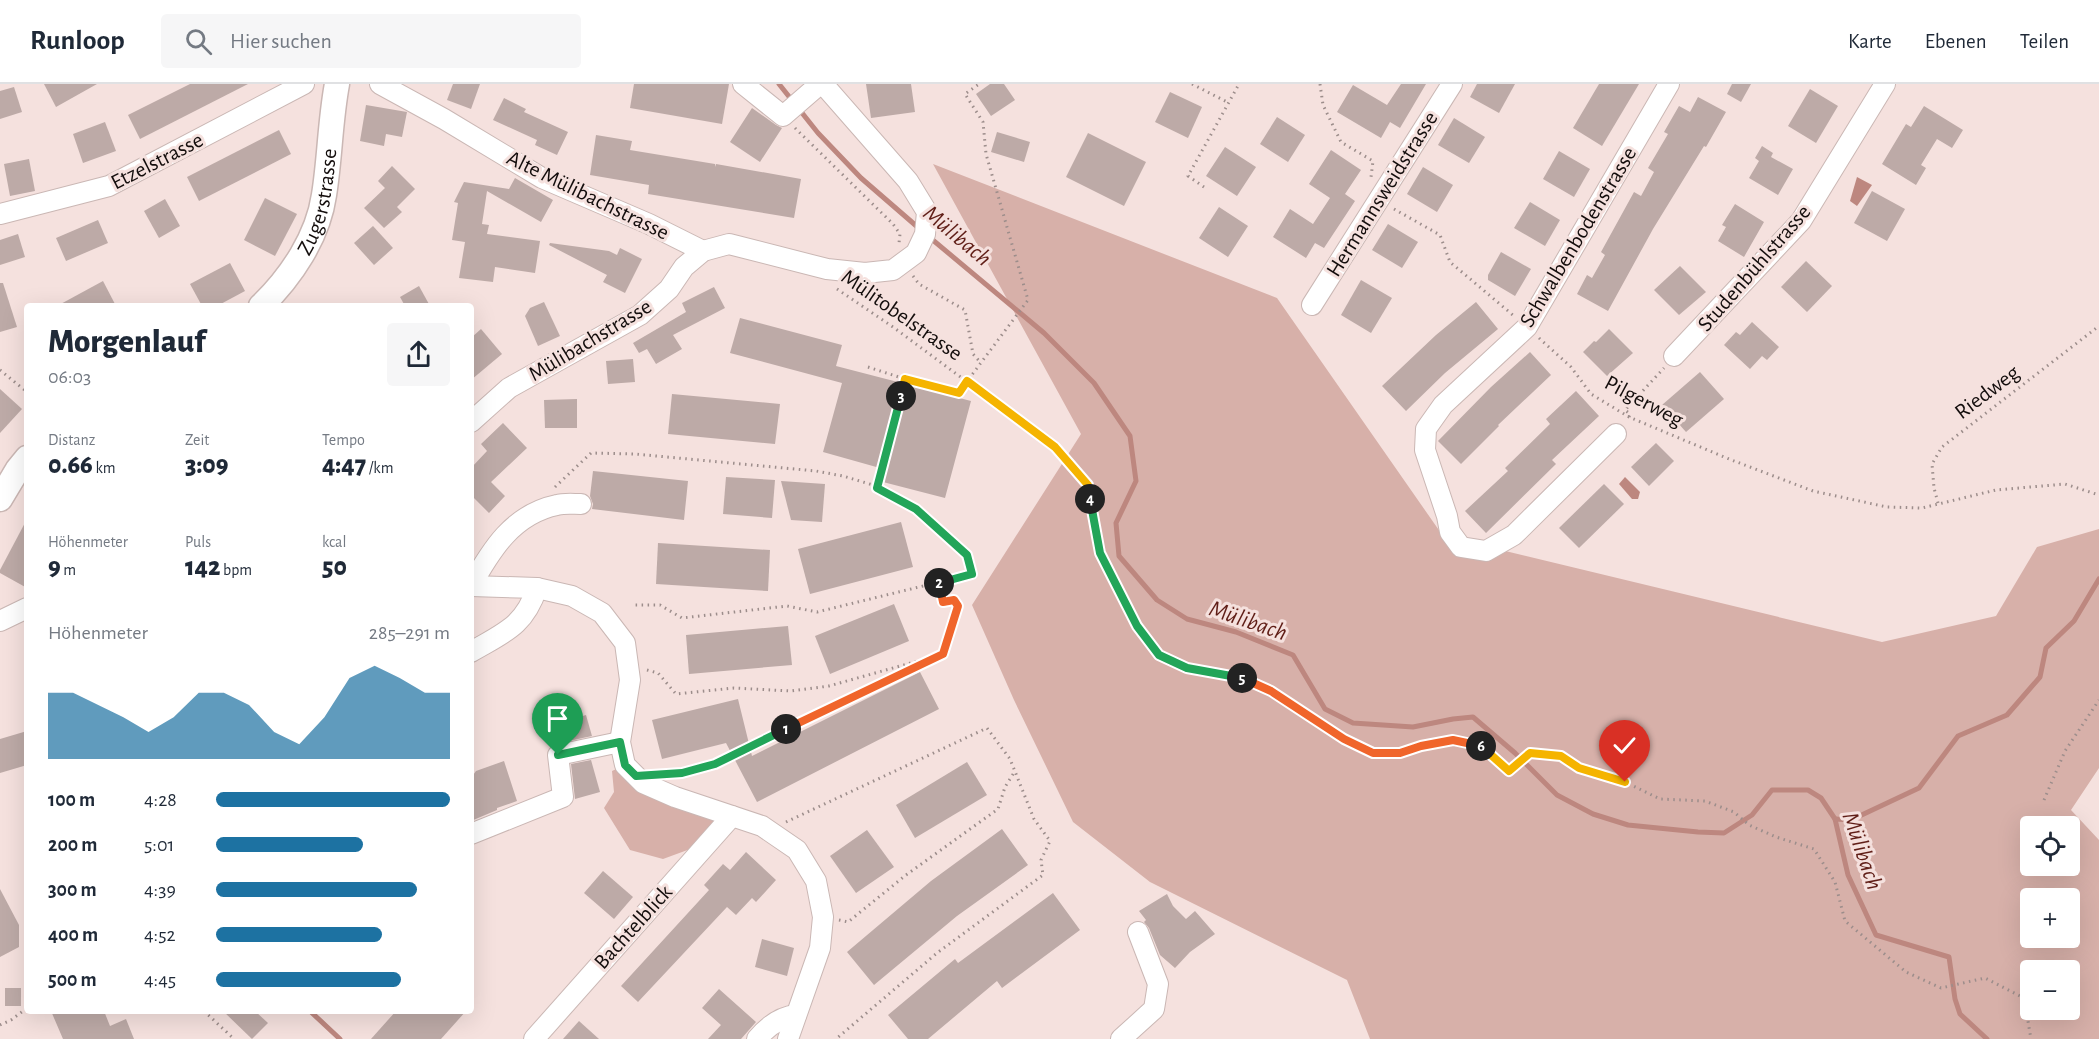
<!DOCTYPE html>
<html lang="de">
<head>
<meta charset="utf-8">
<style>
  :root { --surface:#fff; --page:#f6f6f7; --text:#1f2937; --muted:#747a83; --line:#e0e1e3; --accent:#1d72a2 }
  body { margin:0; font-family:"Alegreya Sans",sans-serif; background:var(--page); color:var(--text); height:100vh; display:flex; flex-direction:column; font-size:22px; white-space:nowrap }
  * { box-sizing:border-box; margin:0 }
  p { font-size:20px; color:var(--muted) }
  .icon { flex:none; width:33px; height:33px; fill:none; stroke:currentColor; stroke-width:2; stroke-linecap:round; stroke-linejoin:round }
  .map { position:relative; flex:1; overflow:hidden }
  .panel { position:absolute; left:24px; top:219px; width:450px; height:711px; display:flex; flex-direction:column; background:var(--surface); border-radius:6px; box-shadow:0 6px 24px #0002 }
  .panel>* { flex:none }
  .fabs { position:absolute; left:2020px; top:732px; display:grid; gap:12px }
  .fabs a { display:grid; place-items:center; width:60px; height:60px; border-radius:6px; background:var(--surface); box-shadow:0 6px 24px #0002; font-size:30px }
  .pin { position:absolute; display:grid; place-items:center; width:51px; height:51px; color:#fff; margin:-62px -26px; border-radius:50% 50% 50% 0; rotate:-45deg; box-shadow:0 0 6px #0007 }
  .pin .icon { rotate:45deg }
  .km { position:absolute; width:30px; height:30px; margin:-15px; border-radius:50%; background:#222; color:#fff; font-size:16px; line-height:30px; text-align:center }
  .round { display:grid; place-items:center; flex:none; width:63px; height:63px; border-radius:6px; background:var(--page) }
  .summary { display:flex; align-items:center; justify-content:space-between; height:102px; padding:0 24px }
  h1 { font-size:33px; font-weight:800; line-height:45px }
  .figures { display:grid; grid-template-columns:repeat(3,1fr); gap:9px; height:102px; padding:6px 24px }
  .figures div { display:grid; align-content:center }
  .figures b { font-size:26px; font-weight:800 }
  .figures small { font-size:16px; font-weight:400 }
  .figures p { font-size:16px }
  .chart { height:168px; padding:12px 24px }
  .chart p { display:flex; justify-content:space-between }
  .chart svg { width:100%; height:108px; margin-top:6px; fill:var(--accent); opacity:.7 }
  ul { padding:0 24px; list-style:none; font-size:20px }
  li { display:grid; grid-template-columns:96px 72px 1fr; align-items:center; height:45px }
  li i { height:15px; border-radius:8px; background:var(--accent) }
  header { display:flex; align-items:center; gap:36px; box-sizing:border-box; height:84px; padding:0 30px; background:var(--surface); border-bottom:2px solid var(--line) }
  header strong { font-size:28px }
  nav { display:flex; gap:33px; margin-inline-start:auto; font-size:21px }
  .search { width:420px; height:54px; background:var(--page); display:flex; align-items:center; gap:15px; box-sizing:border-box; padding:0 21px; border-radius:6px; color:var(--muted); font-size:22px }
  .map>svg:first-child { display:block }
  .green { fill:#d7b0a9; fill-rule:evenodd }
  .water { fill:#bd877f }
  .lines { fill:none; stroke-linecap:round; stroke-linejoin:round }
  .stream { stroke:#bd877f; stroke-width:5 }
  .building { fill:#bdaaa7 }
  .minor-casing { stroke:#cab7b4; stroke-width:22 }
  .major-casing { stroke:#cab7b4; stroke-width:27 }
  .path { stroke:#9c8d8b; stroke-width:3; stroke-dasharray:1.5 4.5; stroke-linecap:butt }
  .minor { stroke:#fff; stroke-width:20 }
  .major { stroke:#fff; stroke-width:24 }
  .split-1-casing { stroke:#fff; stroke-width:12 }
  .split-2-casing { stroke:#fff; stroke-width:12 }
  .split-3-casing { stroke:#fff; stroke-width:12 }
  .split-4-casing { stroke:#fff; stroke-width:12 }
  .split-5-casing { stroke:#fff; stroke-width:12 }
  .split-6-casing { stroke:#fff; stroke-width:12 }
  .split-7-casing { stroke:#fff; stroke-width:12 }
  .split-1 { stroke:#22a559; stroke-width:8 }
  .split-2 { stroke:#f0652b; stroke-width:8 }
  .split-3 { stroke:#22a559; stroke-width:8 }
  .split-4 { stroke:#f5b400; stroke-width:8 }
  .split-5 { stroke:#22a559; stroke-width:8 }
  .split-6 { stroke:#f0652b; stroke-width:8 }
  .split-7 { stroke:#f5b400; stroke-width:8 }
  .labels { text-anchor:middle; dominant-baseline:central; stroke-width:6; stroke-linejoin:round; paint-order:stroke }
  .street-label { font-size:22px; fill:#130d0c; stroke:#f5e1de }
  .water-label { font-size:24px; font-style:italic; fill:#601e17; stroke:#f5e1de }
</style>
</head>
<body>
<header>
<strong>Runloop</strong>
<div class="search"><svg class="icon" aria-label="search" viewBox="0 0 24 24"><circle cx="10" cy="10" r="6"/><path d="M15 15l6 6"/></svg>Hier suchen</div>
<nav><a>Karte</a><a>Ebenen</a><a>Teilen</a></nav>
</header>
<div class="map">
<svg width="2099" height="955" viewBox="0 0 2099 955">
  <rect width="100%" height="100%" fill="#f5e1de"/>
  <!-- green -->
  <g class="green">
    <path d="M933,80L1277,214L1443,452L1882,558L1996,532L2037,463L2099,445V684L2071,726L2099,756V955H1370L1347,896L1150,798L1073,738L1014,616L972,521L1081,350ZM2031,742H2070V782H2031ZM2031,814H2070V854H2031ZM2031,886H2070V926H2031Z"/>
    <path d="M625,681L727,730L712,757L663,775L630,766L604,724L614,708L612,687Z"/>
  </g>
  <!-- water -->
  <g class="water">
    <path d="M1857,93L1872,101L1857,122L1850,117Z"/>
    <path d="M1625,393L1640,408L1638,415H1632L1619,400Z"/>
  </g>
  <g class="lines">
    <!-- stream -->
    <g class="stream">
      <path d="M779,0L818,49L861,94L921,146"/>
      <path d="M928,152L1044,249L1094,299L1130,352L1136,397L1116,439L1119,472L1157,516L1187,535L1236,548L1293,571L1325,625L1353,639L1413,643L1453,635L1473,633L1515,669L1557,711L1593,730L1628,741L1698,748L1724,749L1752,731L1772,706H1808L1821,714L1835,735L1848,791L1876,851L1949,873L1955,915L1960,930L1987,955"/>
      <path d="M1835,735L1851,736L1919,704L1958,652L2007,631L2040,593L2046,564L2074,537L2099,495"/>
      <path d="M310,927L340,955"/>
    </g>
  </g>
  <!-- building -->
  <g class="building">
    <path d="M44,0H97L56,23Z"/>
    <path d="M190,0H248L140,55L128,31Z"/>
    <path d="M453,0H480L471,25L447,16Z"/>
    <path d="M634,0H729L722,40L630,24Z"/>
    <path d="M866,0H911L915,28L871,34Z"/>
    <path d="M990,0H1004L1015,16L991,32L976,10Z"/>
    <path d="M1401,0H1426L1400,44L1390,38L1381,54L1337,28L1353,1L1387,21Z"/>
    <path d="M1477,0H1515L1499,29L1470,13Z"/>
    <path d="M1599,0H1639L1602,62L1573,44Z"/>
    <path d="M1732,0H1751L1741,18L1727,10Z"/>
    <path d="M14,3L22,28L0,35V7Z"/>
    <path d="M1810,5L1838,22L1816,59L1788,42Z"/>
    <path d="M1170,8L1202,23L1188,54L1155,38Z"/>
    <path d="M1698,13L1726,28L1706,63L1704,62L1653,145L1608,227L1577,210L1587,191L1592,194L1605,171L1601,168L1634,108L1641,112L1654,88L1648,84L1668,50L1664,48L1679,22L1690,28Z"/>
    <path d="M504,14L526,25L524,28L568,48L557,71L535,61L537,56L493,36Z"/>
    <path d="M366,21L407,28L402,53L386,50L384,62L360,57Z"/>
    <path d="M1924,22L1963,46L1952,64L1937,55L1921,81L1926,84L1916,101L1882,80L1906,40L1911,43Z"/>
    <path d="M752,24L776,41L782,44L760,78L730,58Z"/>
    <path d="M1277,33L1305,51L1288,78L1260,60Z"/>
    <path d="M1454,34L1485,53L1469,79L1438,61Z"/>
    <path d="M105,38L116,67L83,79L73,50Z"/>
    <path d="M279,46L291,70L199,117L187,93Z"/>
    <path d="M997,48L1030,58L1024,78L991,68Z"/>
    <path d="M1088,49L1146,78L1124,122L1066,93Z"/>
    <path d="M596,51L632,57L630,66L715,80V83L716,80L801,95L794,134L648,110L649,101L590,91Z"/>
    <path d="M1762,62L1773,69L1771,73L1793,85L1778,111L1749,94L1759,77L1755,74Z"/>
    <path d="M1225,63L1256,83L1237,112L1206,92Z"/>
    <path d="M1331,66L1361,86L1345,110L1355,117L1324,164L1315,159L1306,174L1273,153L1290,125L1313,140L1330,114L1309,100Z"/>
    <path d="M1559,67L1590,85L1574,113L1543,95Z"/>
    <path d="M29,75L35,107L10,112L4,80Z"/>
    <path d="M392,82L415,105L397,123L402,128L384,144L364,124L385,104L378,97Z"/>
    <path d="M1423,83L1453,101L1437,128L1407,110Z"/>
    <path d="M515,94L553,116L541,138L487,107L482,140L489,141L487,150L540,157L535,189L495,183L493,198L459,194L465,158L452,156L458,119L454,118L464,98L509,105Z"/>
    <path d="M1872,107L1905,125L1887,157L1854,139Z"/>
    <path d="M265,114L297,130L275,172L244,156Z"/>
    <path d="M165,115L180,142L159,154L144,127Z"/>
    <path d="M1530,118L1560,136L1545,162L1514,144Z"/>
    <path d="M1735,120L1764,138L1744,173L1718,157L1726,143L1722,141Z"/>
    <path d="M1219,123L1248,142L1228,173L1199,154Z"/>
    <path d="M98,136L108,159L66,177L56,154Z"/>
    <path d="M1388,140L1418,158L1402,184L1372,166Z"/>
    <path d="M373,142L393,164L374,181L354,159Z"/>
    <path d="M18,150L25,173L0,181V156Z"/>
    <path d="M550,159L609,167L617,171L620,164L642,175L625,209L603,198L607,191L549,161Z"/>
    <path d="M1501,168L1531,185L1515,212L1488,196V191Z"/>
    <path d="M1806,177L1832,202L1807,228L1781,203Z"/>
    <path d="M230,179L245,207L217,222H202L190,200Z"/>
    <path d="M1680,182L1706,208L1679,231L1654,206Z"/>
    <path d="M1361,196L1392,214L1371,249L1341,231Z"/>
    <path d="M103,197L116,222H57Z"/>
    <path d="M0,199H3L17,243L0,248Z"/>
    <path d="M419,202L430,222H405L400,213Z"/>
    <path d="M714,203L725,224L673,251L682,265L656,280L647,265L639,269L633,259L686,228L682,219Z"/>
    <path d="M544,218L560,252L538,262L525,232L530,224Z"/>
    <path d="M1476,218L1498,245L1445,289L1406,327L1382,302L1436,251Z"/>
    <path d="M740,234L842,261L836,282L971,317L945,414L883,398L887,386L823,368L842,299L730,269Z"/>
    <path d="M1752,238L1779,263L1767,276L1762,272L1750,285L1724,261L1736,248L1740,251Z"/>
    <path d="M481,245L502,270L471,296V254Z"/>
    <path d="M1609,245L1633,269L1607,292L1583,268L1594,257L1596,258Z"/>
    <path d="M1530,268L1551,291L1498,341L1499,342L1461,380L1438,357L1491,303Z"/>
    <path d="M633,275L635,298L608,300L606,277Z"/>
    <path d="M1700,288L1724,315L1686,348L1662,321Z"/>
    <path d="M0,305L22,325L0,349Z"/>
    <path d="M1576,307L1599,332L1552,376L1556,380L1486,449L1465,427L1508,387L1505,384L1550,340L1546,335Z"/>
    <path d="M672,310L780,320L775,360L668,350Z"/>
    <path d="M577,315V344H545L544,316Z"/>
    <path d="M503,339L527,364L491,398L505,412L489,429L471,411V384L487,367L481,360Z"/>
    <path d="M1656,359L1674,377L1649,402L1631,383Z"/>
    <path d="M593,387L688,397L684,436L592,425L593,420L590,412Z"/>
    <path d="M726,393L775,396L772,434L723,430Z"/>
    <path d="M781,397L825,400L822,438L791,436Z"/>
    <path d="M1604,400L1624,420L1579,464L1559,444Z"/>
    <path d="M27,435V504L0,489V486Z"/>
    <path d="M901,438L913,483L810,510L798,465Z"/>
    <path d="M658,459L770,466L768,507L656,500Z"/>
    <path d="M894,520L909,557L830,590L815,552Z"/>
    <path d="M788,542L792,581L689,590L686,551Z"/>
    <path d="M920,588L939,625L757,718L726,659L662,675L652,636L738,615L752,672Z"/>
    <path d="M586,631L592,652L555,660L549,642Z"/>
    <path d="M27,647V681L0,689V655Z"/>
    <path d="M591,676L600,708L575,715L571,680Z"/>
    <path d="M504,677L517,717L497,724V726L471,737V694L476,687Z"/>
    <path d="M967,678L987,711L915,754L896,721Z"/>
    <path d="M1002,745L1028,781L957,832L874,901L847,868L931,797Z"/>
    <path d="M867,746L894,783L856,809L830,772Z"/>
    <path d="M746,768L776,796L756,818L752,814L736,831L727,823L638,918L621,902L709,806L704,801L723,780L730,786Z"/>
    <path d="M603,787L633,813L614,835L584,809Z"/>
    <path d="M0,805L19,841V863L0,873Z"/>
    <path d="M1053,809L1080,846L1002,904L997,897L928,955H908L888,931L955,875L958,879Z"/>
    <path d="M1167,810L1173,822L1186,835L1195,827L1215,850L1190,868L1175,884L1160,871L1149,844L1144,838L1146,836L1139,827Z"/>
    <path d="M762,855L794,864L787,892L755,883Z"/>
    <rect x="5" y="904" width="16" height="18"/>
    <path d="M719,905L756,938L741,955H708L721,941L702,924Z"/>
    <path d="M51,927H104L110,942L126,935L134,955H63Z"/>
    <path d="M223,927H255L268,939L252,955Z"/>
    <path d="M396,927H466L441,955H371Z"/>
    <path d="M579,937L599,955H563Z"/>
  </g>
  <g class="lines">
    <defs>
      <g id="minor">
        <path d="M380,0L444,35L542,94L649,140L703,167"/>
        <path d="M743,0L783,32L820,0"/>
        <path d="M0,130L109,102L304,0"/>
        <path d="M1312,221L1452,0"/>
        <path d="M1674,272L1801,137L1885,0"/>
        <path d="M471,338L509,304L640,231L669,205L684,183L703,167L729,160L827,185L865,189L893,186L916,169L925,150L927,128L908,97L823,0"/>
        <path d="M1616,350L1514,451L1486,467L1461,463L1450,448L1447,432L1425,366L1426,345L1443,321L1527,243L1669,0"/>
        <path d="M471,502L537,504L572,512L602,529L625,559L630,596L620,658L625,681L643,699L675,713L762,742L797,766L816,797L823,833L820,864L788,955"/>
        <path d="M471,502C491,466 513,430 557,421C564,419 573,420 581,420"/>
        <path d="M0,537L27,524"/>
        <path d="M471,568C503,549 524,543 537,504"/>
        <path d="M471,750L563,713L558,671L620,658"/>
        <path d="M534,955L732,732"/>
        <path d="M757,955C767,943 780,933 796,931"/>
        <path d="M1121,955L1154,925L1158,900L1138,848"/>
      </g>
      <g id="major">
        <path id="s1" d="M261,222C291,193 318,153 324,111C330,74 330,37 337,0"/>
        <path d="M0,415L18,385L27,374"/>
      </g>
    </defs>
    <!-- minor casing -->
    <use href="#minor" class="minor-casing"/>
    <!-- major casing -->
    <use href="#major" class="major-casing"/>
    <!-- path -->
    <g class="path">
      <path d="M1192,0L1229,19"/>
      <path d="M1320,0L1323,21L1341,58L1373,77L1371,93"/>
      <path d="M795,44L893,140L900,150L899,159"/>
      <path d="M1204,103L1188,92L1239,0"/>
      <path d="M1394,125L1440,151L1450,178L1514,232"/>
      <path d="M913,192L919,200L965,226L973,270L981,279"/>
      <path d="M837,205L893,243L1055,363L1088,401L1099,469L1137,542L1159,571L1187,584L1240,593L1271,607L1344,655L1373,669H1400L1421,662L1453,656L1481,662L1509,687L1530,669L1561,672L1579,684L1625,698L1660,715L1705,717L1734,728L1749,741L1776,753L1814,765L1835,798L1845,837L1906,888L1941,904L1985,894L2024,914L2031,955"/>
      <path d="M1539,254L1571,283L1591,310L1629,333L1729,375L1813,407L1887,423L1922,424L1996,406L2065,400L2099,411"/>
      <path d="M868,283L905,295L877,404"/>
      <path d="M0,286L27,308"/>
      <path d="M905,295L959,308L1028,216L986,70L983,38L965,10L979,0"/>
      <path d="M1629,333L1630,330L1625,326L1664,284"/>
      <path d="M555,403L591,369L635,370L816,387L843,392L873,401L916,425L967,471L972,490L817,528L787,522L682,534L660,521H635"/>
      <path d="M1938,419L1934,404L1932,380L1942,363L2099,242"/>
      <path d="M647,586L658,589L676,610L734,604L791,607L829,602L932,573"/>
      <path d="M671,690L682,689L715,680L943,570L958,522L954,517L943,518L939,499"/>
      <path d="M2044,716L2065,667L2099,616"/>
      <path d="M786,738L987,644L1010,675L1034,735L1050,757L1041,776L1043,791L937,869L836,955"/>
      <path d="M839,836L848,838L906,791L998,725L1005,703L1015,687"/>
      <path d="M204,927L234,955"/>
      <path d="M0,941L11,936L27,924"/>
    </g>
    <!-- minor -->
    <use href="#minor" class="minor"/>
    <!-- major -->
    <use href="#major" class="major"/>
  </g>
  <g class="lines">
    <defs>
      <path id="split-1" d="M558,671L620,658L625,681L636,692L682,689L715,680L786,645"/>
      <path id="split-2" d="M786,645L943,570L958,522L954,516L943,518L939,499"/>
      <path id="split-3" d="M901,312L877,404L916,425L967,471L972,490L939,499"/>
      <path id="split-4" d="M901,312L905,295L959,309L967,297L1055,363L1088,401L1090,415"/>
      <path id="split-5" d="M1090,415L1100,469L1137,542L1159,571L1187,584L1242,594"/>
      <path id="split-6" d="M1242,594L1271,607L1344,655L1373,669H1400L1421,662L1453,656L1481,662"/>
      <path id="split-7" d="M1481,662L1509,687L1530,669L1561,672L1579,684L1625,698"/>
    </defs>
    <!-- split-1 casing -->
    <use href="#split-1" class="split-1-casing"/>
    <!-- split-2 casing -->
    <use href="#split-2" class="split-2-casing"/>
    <!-- split-3 casing -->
    <use href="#split-3" class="split-3-casing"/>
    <!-- split-4 casing -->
    <use href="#split-4" class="split-4-casing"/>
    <!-- split-5 casing -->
    <use href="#split-5" class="split-5-casing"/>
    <!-- split-6 casing -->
    <use href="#split-6" class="split-6-casing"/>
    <!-- split-7 casing -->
    <use href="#split-7" class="split-7-casing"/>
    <!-- split-1 -->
    <use href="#split-1" class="split-1"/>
    <!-- split-2 -->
    <use href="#split-2" class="split-2"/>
    <!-- split-3 -->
    <use href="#split-3" class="split-3"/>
    <!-- split-4 -->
    <use href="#split-4" class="split-4"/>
    <!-- split-5 -->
    <use href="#split-5" class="split-5"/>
    <!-- split-6 -->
    <use href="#split-6" class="split-6"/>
    <!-- split-7 -->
    <use href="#split-7" class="split-7"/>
  </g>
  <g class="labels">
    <!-- street labels -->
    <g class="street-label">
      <text transform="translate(157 77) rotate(-27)">Etzelstrasse</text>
      <text transform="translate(1382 110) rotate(-58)">Hermannsweidstrasse</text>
      <text transform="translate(588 111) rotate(26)">Alte Mülibachstrasse</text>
      <text stroke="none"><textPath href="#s1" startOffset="122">Zugerstrasse</textPath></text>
      <text transform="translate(1578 153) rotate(-59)">Schwalbenbodenstrasse</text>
      <text transform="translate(1754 184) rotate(-49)">Studenbühlstrasse</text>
      <text transform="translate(902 231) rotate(35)">Mülitobelstrasse</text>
      <text transform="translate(590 256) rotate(-31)">Mülibachstrasse</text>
      <text transform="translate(1987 308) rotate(-37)">Riedweg</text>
      <text transform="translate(1644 317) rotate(28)">Pilgerweg</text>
      <text transform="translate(633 843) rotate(-48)">Bachtelblick</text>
    </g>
    <!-- water labels -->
    <g class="water-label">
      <text transform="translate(957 152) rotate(40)">Mülibach</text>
      <text transform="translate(1248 537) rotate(19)">Mülibach</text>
      <text transform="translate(1862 767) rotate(71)">Mülibach</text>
    </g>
  </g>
</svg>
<div class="fabs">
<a><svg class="icon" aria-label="locate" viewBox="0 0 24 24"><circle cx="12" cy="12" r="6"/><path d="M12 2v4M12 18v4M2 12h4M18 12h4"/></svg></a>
<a>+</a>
<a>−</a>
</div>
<div class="pin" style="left:558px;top:671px;background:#1e9e55"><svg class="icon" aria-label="arrive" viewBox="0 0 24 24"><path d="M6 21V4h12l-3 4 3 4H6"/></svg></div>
<div class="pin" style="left:1625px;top:698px;background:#d93025"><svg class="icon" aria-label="check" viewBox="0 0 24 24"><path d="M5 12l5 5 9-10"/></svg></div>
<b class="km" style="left:786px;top:645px">1</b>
<b class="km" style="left:939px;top:499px">2</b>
<b class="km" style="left:901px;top:312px">3</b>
<b class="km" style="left:1090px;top:415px">4</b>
<b class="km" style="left:1242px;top:594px">5</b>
<b class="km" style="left:1481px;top:662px">6</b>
<section class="panel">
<div class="summary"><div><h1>Morgenlauf</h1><p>06:03</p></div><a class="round"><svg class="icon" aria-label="share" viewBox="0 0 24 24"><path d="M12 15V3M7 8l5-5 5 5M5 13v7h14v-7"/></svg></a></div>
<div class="figures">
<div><p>Distanz</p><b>0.66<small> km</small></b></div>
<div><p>Zeit</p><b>3:09</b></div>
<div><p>Tempo</p><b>4:47<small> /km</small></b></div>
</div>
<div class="figures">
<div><p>Höhenmeter</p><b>9<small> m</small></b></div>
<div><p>Puls</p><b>142<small> bpm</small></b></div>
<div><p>kcal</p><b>50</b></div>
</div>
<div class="chart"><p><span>Höhenmeter</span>285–291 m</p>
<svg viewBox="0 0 160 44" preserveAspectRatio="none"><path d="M0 44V17L10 17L20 22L30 27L40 33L50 27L60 17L70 17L80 22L90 33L100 38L110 27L120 11L130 6L140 11L150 17L160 17V44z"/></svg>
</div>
<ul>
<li><b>100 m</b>4:28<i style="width:100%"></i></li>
<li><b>200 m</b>5:01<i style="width:63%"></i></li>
<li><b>300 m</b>4:39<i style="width:86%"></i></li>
<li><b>400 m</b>4:52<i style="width:71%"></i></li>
<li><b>500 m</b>4:45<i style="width:79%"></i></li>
</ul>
</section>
</div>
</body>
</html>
